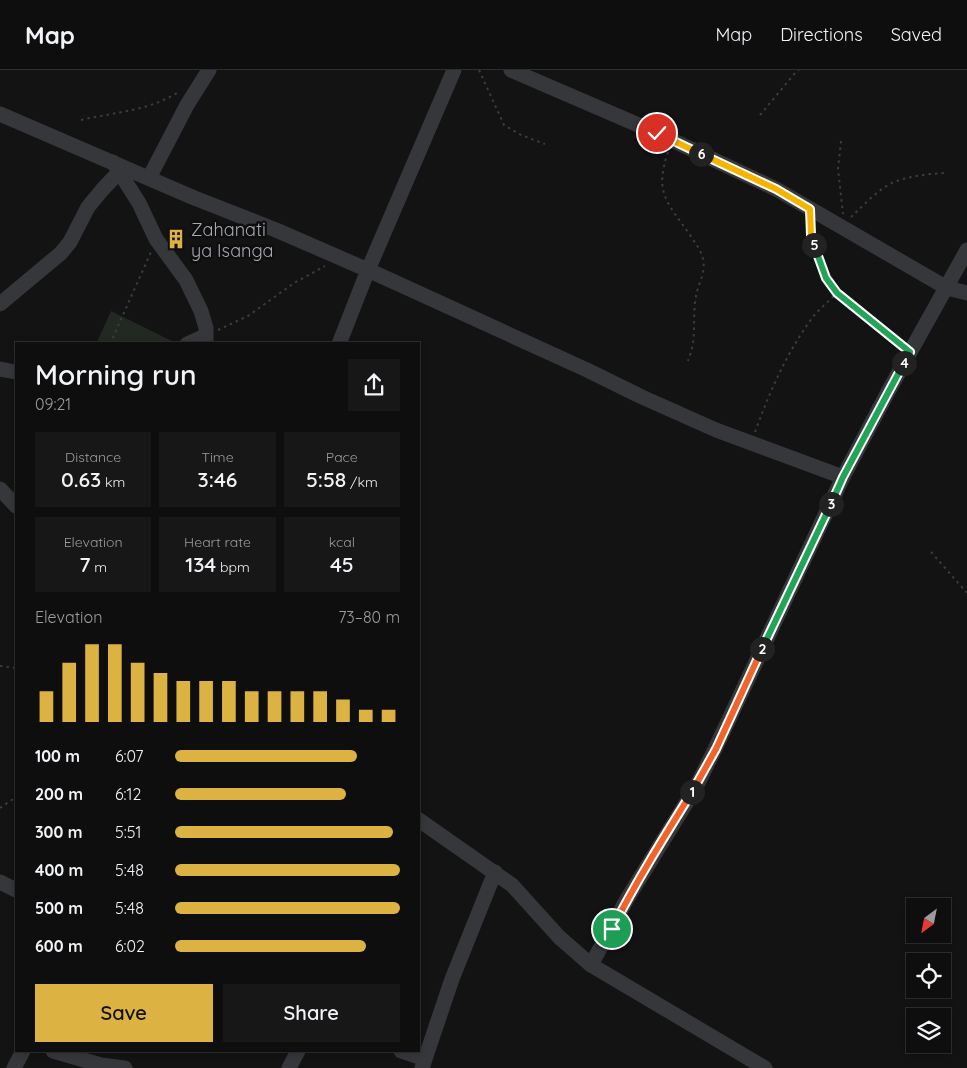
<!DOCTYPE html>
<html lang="en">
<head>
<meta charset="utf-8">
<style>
  :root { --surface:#0e0e0f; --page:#171718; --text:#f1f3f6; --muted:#9b9c9e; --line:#2e2e2f; --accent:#dcb243 }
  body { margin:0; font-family:Quicksand,sans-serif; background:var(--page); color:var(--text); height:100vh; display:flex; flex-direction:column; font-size:19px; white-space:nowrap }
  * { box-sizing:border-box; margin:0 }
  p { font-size:16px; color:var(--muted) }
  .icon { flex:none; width:28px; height:28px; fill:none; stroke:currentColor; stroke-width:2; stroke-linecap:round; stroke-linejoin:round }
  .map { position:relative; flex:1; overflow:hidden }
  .details { position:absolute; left:15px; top:272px; width:405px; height:710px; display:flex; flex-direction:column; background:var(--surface); border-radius:0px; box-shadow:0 2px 8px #0003,0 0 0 1px var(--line) }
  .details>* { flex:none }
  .needle { width:32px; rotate:212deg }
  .tools { position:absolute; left:906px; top:828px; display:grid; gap:10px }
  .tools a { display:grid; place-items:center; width:45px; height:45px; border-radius:0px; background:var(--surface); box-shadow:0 2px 8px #0003,0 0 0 1px var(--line); font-size:25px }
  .pin { position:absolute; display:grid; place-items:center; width:42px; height:42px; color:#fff; margin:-21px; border:2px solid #fff; border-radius:50%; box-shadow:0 1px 5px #0007 }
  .km { position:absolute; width:25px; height:25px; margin:-12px; border-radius:50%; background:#222; color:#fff; font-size:14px; line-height:25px; text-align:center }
  .round { display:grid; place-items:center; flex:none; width:52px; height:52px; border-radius:0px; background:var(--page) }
  .overview { display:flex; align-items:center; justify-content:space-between; height:85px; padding:0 20px }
  h1 { font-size:28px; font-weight:600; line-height:38px }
  .stats { display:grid; grid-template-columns:repeat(3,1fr); gap:8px; height:85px; padding:5px 20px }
  .stats div { display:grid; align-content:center; border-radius:0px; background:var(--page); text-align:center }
  .stats b { font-size:21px; font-weight:600 }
  .stats small { font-size:14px; font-weight:400 }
  .stats p { font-size:14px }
  .chart { height:140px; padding:10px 20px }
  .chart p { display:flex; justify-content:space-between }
  .chart svg { width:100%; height:90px; margin-top:5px; stroke:var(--accent); stroke-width:6 }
  .primary-button { display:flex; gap:10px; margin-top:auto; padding:10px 20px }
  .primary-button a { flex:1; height:58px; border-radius:0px; background:var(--accent); color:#111; font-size:20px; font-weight:600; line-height:58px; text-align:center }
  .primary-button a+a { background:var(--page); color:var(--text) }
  ul { padding:0 20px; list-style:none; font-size:16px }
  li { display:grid; grid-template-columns:80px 60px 1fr; align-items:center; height:38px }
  li i { height:12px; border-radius:6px; background:var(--accent) }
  header { display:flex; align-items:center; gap:30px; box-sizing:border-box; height:70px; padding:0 25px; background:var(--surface); border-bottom:1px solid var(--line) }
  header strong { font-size:24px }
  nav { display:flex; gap:28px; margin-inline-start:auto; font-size:18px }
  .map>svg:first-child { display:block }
  .green { fill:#222923 }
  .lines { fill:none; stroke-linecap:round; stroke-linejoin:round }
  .path { stroke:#3b3c40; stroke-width:2; stroke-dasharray:2.5 4; stroke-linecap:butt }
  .minor { stroke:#36373b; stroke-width:15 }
  .split-1-casing { stroke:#fff; stroke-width:10 }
  .split-2-casing { stroke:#fff; stroke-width:10 }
  .split-3-casing { stroke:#fff; stroke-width:10 }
  .split-4-casing { stroke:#fff; stroke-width:10 }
  .split-5-casing { stroke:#fff; stroke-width:10 }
  .split-6-casing { stroke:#fff; stroke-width:10 }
  .split-7-casing { stroke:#fff; stroke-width:10 }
  .split-1 { stroke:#f0652b; stroke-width:6 }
  .split-2 { stroke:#f0652b; stroke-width:6 }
  .split-3 { stroke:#22a559; stroke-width:6 }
  .split-4 { stroke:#22a559; stroke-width:6 }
  .split-5 { stroke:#22a559; stroke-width:6 }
  .split-6 { stroke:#f5b400; stroke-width:6 }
  .split-7 { stroke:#f5b400; stroke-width:6 }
  .labels { text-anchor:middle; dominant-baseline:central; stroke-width:5; stroke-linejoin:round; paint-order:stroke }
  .poi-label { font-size:18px; fill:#a6a9b3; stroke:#0e0e0f; text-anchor:start }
</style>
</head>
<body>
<header>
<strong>Map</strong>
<nav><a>Map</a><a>Directions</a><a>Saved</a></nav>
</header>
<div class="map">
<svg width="967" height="998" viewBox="0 0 967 998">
  <rect width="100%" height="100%" fill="#131314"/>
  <!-- green -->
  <path class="green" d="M111,241L178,274H96Z"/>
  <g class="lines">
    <!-- path -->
    <g class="path">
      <path d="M479,0L504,55L521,65L545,74"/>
      <path d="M760,45L795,3L799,0"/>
      <path d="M81,50C115,42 150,41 180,21"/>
      <path d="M841,71L838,99L843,144"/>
      <path d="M668,82C654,123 667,132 690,165C695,173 701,180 703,189C706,203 698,214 696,226C693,242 695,258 693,273C692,279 690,285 688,291"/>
      <path d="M851,147C864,135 878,119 894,112C910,106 928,104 945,103"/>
      <path d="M811,153C812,176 821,207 838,224C857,242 880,258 901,275"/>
      <path d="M218,260L248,246L294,213L325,196"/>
      <path d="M110,274L151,182"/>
      <path d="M755,362C770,321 786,284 812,248C819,239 829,231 837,223"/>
      <path d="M931,482L967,523"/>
      <path d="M0,596L16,598"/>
      <path d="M0,738L16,727"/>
    </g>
    <!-- minor -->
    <g class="minor">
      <path d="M511,0L657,63L776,119L947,218L967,223"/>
      <path d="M0,44L192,127L276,160L368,200L587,300L642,327L716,360L843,407"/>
      <path d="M113,92L139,133L156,169L186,210L201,241L206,258V274"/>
      <path d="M149,108L187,35L209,0"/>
      <path d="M0,234L61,183L70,172L88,137L102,120L119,102"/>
      <path d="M187,274L205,266"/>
      <path d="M339,274L368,200L454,0"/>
      <path d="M0,299L16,302"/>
      <path d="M0,419L16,436"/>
      <path d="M419,750L512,815L559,867L591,895L765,998"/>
      <path d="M0,812L16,820"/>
      <path d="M591,895L627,829L696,717L715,679L843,407L889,320L967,180"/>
      <path d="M53,981L101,995L125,998"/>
      <path d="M401,981L425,989"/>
      <path d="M14,998L23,981"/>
      <path d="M289,998L298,981"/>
      <path d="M422,998L452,909L495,802"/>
    </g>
  </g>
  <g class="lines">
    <defs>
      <path id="split-1" d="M612,859C636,812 664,767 692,722"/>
      <path id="split-2" d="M692,722L716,679L762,579"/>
      <path id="split-3" d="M762,579L831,434"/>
      <path id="split-4" d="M831,434L843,407L904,293"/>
      <path id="split-5" d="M814,175L826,208L837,223L910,282L904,293"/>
      <path id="split-6" d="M701,84L776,119L810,139L811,165L814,175"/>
      <path id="split-7" d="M657,63L701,84"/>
    </defs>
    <!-- split-1 casing -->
    <use href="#split-1" class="split-1-casing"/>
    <!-- split-2 casing -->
    <use href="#split-2" class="split-2-casing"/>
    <!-- split-3 casing -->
    <use href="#split-3" class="split-3-casing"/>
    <!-- split-4 casing -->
    <use href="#split-4" class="split-4-casing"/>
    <!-- split-5 casing -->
    <use href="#split-5" class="split-5-casing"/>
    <!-- split-6 casing -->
    <use href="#split-6" class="split-6-casing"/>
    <!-- split-7 casing -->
    <use href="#split-7" class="split-7-casing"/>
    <!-- split-1 -->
    <use href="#split-1" class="split-1"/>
    <!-- split-2 -->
    <use href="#split-2" class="split-2"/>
    <!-- split-3 -->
    <use href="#split-3" class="split-3"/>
    <!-- split-4 -->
    <use href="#split-4" class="split-4"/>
    <!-- split-5 -->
    <use href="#split-5" class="split-5"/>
    <!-- split-6 -->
    <use href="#split-6" class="split-6"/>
    <!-- split-7 -->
    <use href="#split-7" class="split-7"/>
  </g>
  <!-- icons -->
  <defs>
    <symbol id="building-bare" viewBox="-9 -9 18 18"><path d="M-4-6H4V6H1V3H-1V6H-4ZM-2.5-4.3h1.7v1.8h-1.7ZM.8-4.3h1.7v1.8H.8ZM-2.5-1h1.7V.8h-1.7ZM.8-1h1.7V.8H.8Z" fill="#dcb243" stroke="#0e0e0f" stroke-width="2.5" paint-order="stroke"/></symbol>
  </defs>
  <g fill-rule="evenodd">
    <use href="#building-bare" x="162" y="155" width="28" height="28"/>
  </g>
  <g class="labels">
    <!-- poi labels -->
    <g class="poi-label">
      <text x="191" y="159">Zahanati<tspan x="191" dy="21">ya Isanga</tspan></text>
    </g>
  </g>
</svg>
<div class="tools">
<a><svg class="needle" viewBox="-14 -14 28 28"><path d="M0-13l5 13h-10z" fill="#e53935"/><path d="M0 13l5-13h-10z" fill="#9b9c9e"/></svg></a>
<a><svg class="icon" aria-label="locate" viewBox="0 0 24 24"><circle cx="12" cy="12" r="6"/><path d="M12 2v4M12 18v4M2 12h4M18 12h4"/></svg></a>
<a><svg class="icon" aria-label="layers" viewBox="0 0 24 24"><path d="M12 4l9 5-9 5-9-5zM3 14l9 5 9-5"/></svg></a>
</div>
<div class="pin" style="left:612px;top:859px;background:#1e9e55"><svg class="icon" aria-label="arrive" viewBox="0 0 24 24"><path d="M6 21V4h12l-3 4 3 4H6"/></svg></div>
<div class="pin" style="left:657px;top:63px;background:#d93025"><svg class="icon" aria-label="check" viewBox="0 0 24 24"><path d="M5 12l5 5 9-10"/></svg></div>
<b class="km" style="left:692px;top:722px">1</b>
<b class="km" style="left:762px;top:579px">2</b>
<b class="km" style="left:831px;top:434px">3</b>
<b class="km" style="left:904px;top:293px">4</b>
<b class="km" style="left:814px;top:175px">5</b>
<b class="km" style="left:701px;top:84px">6</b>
<section class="details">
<div class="overview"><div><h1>Morning run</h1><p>09:21</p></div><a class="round"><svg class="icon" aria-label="share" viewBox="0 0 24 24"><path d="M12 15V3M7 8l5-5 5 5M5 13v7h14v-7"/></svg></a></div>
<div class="stats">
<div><p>Distance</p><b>0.63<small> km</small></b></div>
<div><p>Time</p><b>3:46</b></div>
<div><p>Pace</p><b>5:58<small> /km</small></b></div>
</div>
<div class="stats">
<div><p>Elevation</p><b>7<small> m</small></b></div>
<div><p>Heart rate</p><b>134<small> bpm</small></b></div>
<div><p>kcal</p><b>45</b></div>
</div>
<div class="chart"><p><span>Elevation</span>73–80 m</p>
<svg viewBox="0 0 160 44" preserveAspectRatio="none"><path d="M5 44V29M15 44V15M25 44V6M35 44V6M45 44V15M55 44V20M65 44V24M75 44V24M85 44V24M95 44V29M105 44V29M115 44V29M125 44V29M135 44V33M145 44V38M155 44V38"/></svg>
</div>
<ul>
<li><b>100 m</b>6:07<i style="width:81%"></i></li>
<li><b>200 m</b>6:12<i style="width:76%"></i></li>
<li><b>300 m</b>5:51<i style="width:97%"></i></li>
<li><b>400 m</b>5:48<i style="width:100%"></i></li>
<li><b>500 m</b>5:48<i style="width:100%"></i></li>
<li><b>600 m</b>6:02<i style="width:85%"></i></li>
</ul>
<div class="primary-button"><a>Save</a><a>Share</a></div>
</section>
</div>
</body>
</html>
